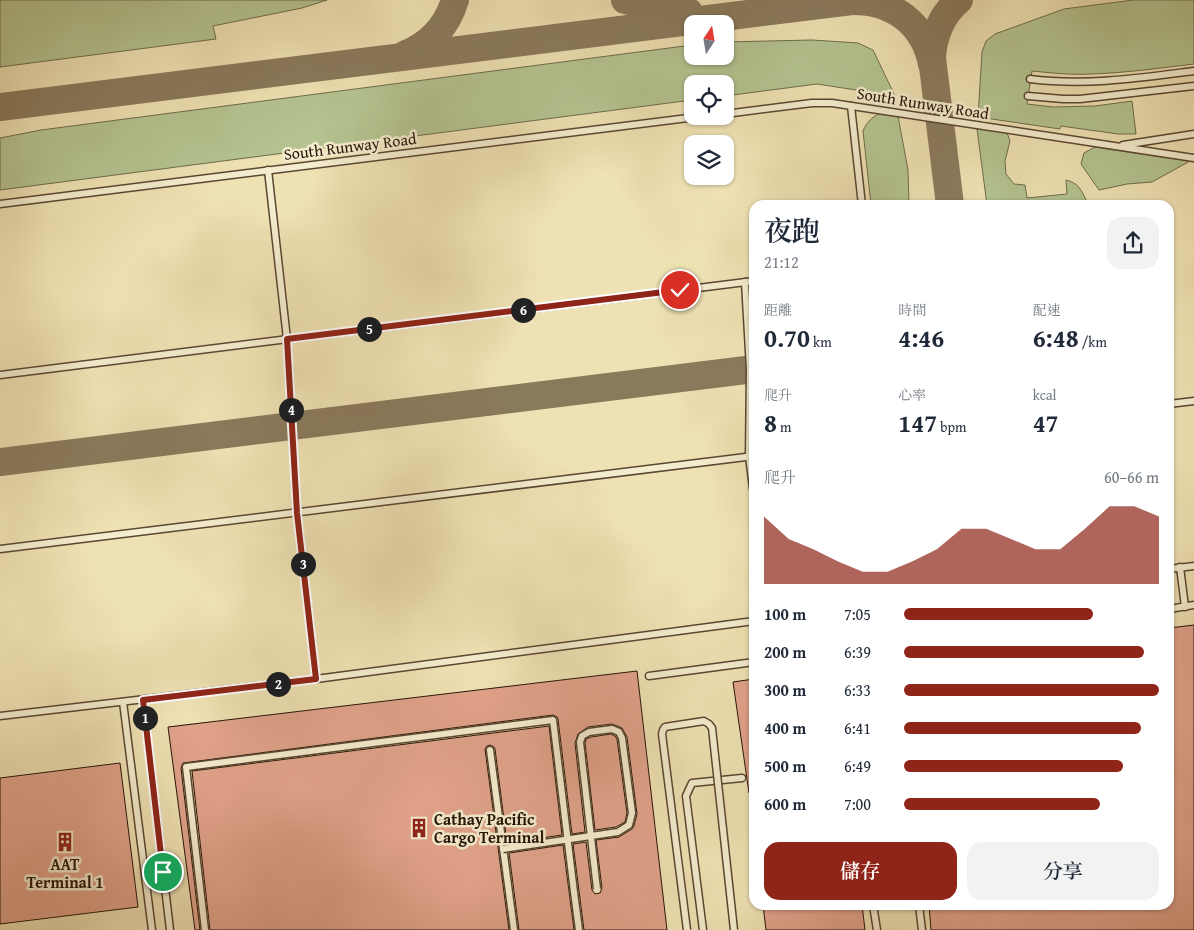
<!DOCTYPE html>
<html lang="zh-TW">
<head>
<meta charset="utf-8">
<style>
  :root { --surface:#fff; --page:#f2f2f3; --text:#1f2937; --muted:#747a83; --accent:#8f2418 }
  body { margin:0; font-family:"Gentium Book Plus","Noto Serif TC",serif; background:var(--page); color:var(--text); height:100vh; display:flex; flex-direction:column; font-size:19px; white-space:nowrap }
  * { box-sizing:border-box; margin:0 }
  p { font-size:16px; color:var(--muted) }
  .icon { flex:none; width:28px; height:28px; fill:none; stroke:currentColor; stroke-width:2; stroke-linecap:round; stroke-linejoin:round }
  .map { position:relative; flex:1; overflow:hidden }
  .side { position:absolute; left:749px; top:200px; width:425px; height:710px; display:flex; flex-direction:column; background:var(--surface); border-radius:15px; box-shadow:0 1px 4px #0004 }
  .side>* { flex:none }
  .needle { width:32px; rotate:12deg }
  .fabs { position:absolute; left:684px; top:15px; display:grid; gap:10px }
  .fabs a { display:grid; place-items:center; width:50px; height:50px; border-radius:10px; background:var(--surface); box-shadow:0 1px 4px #0004; font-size:25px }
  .pin { position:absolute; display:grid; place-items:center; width:42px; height:42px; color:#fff; margin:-21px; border:2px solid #fff; border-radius:50%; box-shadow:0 1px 5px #0007 }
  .km { position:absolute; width:25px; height:25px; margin:-12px; border-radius:50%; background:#222; color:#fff; font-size:14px; line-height:25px; text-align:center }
  .round { display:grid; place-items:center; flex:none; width:52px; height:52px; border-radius:15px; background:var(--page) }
  .overview { display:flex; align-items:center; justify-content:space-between; height:85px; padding:0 15px }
  h1 { font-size:28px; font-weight:600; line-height:38px }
  .stats { display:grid; grid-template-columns:repeat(3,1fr); gap:8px; height:85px; padding:5px 15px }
  .stats div { display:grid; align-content:center }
  .stats b { font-size:25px; font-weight:600 }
  .stats small { font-size:14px; font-weight:400 }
  .stats p { font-size:14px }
  .chart { height:140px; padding:10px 15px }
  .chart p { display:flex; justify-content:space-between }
  .chart svg { width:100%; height:90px; margin-top:5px; fill:var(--accent); opacity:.7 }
  .cta { display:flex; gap:10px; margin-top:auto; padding:10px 15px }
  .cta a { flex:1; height:58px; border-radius:15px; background:var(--accent); color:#fff; font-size:20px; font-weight:600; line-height:58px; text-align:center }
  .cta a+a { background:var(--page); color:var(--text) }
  ul { padding:0 15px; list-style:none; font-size:16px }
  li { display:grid; grid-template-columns:80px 60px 1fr; align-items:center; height:38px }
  li i { height:12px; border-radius:6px; background:var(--accent) }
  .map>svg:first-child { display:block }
  .green { fill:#b4c390; stroke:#6e6c4b }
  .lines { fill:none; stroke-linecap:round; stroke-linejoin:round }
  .taxiway { stroke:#8a7a5c; stroke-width:28 }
  .building { fill:#e0a28a; stroke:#271406 }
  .lane-casing { stroke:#594731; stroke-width:9 }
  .lane { stroke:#f4ecce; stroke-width:6 }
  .lane-bridge-casing { stroke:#594731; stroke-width:9; stroke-linecap:butt }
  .lane-bridge { stroke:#f4ecce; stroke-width:6 }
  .route-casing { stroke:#fff; stroke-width:10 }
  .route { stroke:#8f2418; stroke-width:6 }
  .labels { text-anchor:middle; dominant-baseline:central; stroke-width:5; stroke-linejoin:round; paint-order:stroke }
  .street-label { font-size:16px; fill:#271406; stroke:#f4ecce }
  .poi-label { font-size:16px; font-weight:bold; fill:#271406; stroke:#f4ecce; text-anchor:start }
</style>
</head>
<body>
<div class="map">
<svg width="1194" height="930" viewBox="0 0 1194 930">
  <rect width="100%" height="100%" fill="#eee1b3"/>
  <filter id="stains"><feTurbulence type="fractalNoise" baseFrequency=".004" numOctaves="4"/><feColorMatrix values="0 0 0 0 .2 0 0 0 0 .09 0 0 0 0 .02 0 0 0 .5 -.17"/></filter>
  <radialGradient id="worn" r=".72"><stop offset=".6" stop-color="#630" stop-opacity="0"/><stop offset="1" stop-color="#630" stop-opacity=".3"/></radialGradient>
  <!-- green -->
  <g class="green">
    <path d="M0,0H327L302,8L213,26L216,39L0,67Z"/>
    <path d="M1133,0H1194V64C1160,68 1125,73 1090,74C1071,75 1052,73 1032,71L1027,104L1053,107L1095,106L1132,101L1136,134H1118L1061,126L1060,129L978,117L982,52L986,41L995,34L1064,9Z"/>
    <path d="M812,40L858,43L873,50L895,96L817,84L725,96V84H692V100L0,190V138L41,130L692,45V56H725V42Z"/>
    <path d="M880,113L898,116L908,170L909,205H871L863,131C867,122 871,118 880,113Z"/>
    <path d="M977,129L998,130L1004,131L1008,135L1010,141L1005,161L1006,174L1014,184L1025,185L1027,198L1067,194L1066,180C1078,183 1081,189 1086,200L1084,205H987Z"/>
    <path d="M1095,147L1190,161L1152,182L1127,184L1099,190L1081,164L1084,153Z"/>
  </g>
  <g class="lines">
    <!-- taxiway -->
    <g class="taxiway">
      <path d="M625,0L661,9L689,12"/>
      <path d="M853,1C893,1 924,23 932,64"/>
      <path d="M406,54C431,44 447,26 455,0"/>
      <path d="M0,107L860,0"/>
      <path d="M950,205L932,58C933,36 942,14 959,0"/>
      <path d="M0,462L754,369"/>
    </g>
  </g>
  <!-- building -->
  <g class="building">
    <path d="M1194,625V930H931L929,905H1169V628Z"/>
    <path d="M637,671L667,930H584L573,844L586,842L592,890L595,894L600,893L602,888L596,840L619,837L632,829L634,826L637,814L627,737L622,728L612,724L588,727L578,734L575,743L585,832L572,834L558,719L557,717L553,715L183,763L181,768L200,930H195L168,727Z"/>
    <path d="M754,679V792L749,793L733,682Z"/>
    <path d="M549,726L562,835L507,843L495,749L494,747L490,745L487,746L485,749L509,930H210L192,771Z"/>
    <path d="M611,734L615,736L617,739L627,813L625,822L616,827L595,830L585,743L586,739L591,737Z"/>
    <path d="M120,763L138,907L0,924V778Z"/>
    <path d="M563,845L574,930H519L509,853Z"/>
    <path d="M763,905H862L865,930H766Z"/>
  </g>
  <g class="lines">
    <defs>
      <g id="lane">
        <path d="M1030,79C1086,86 1139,78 1194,71"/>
        <path d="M1028,96L1063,99H1080L1194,86"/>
        <path d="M851,106L862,205"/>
        <path d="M725,114L812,103H832L1194,158"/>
        <path d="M1123,145L1194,134"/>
        <path d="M268,170L287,339L297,513L316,679"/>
        <path d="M0,204L704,116"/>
        <path d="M745,282L750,369L749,456L754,496"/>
        <path d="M0,375L754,281"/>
        <path d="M1169,404L1194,401"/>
        <path d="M0,549L754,456"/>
        <path d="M1180,567L1185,607"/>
        <path d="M1169,569L1194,566"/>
        <path d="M1169,609L1194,605"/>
        <path d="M649,676L754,662"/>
        <path d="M143,700L170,930"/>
        <path d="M123,702L152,930"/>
        <path d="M0,716L316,679L754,621"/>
        <path d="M490,750L514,930"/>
        <path d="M574,892L579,930"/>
        <path d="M873,905L877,930"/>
        <path d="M919,905L922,930"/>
        <path d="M873,906L884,905"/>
        <path d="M703,930L686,796L692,783L742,778"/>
      </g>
    </defs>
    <!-- lane casing -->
    <use href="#lane" class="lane-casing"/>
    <!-- lane -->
    <use href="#lane" class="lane"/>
    <defs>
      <g id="lane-bridge">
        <path d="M503,849L618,832L629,825L632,813L622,738L619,732L612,729L589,732L582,736L580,742L597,889"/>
        <path d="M205,930L186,767L553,720L574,892"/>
        <path d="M687,930L662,734L663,730L665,727L704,721L709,724L712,728L734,930"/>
      </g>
    </defs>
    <!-- lane-bridge casing -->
    <use href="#lane-bridge" class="lane-bridge-casing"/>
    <!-- lane-bridge -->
    <use href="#lane-bridge" class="lane-bridge"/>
  </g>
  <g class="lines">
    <defs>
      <path id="route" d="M163,872L143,700L316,679L297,513L287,339L680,290"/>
    </defs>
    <!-- route casing -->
    <use href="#route" class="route-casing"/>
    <!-- route -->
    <use href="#route" class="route"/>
  </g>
  <!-- icons -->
  <defs>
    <symbol id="building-bare" viewBox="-9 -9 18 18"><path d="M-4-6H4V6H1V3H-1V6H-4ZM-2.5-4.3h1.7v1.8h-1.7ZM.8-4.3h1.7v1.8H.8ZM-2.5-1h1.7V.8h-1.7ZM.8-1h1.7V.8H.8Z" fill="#8f2418" stroke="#f4ecce" stroke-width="2.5" paint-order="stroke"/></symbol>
  </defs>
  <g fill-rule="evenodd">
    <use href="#building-bare" x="405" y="814" width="28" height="28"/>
    <use href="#building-bare" x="51" y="828" width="28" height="28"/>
  </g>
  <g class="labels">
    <!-- street labels -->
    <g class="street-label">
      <text transform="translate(923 103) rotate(9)">South Runway Road</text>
      <text transform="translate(350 146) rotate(-7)">South Runway Road</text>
    </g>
    <!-- poi labels -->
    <g class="poi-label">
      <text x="434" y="819">Cathay Pacific<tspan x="434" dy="18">Cargo Terminal</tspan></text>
      <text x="65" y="864" text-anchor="middle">AAT<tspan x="65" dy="18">Terminal 1</tspan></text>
    </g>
  </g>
  <rect width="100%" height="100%" filter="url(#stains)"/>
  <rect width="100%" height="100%" fill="url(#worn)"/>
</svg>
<div class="fabs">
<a><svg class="needle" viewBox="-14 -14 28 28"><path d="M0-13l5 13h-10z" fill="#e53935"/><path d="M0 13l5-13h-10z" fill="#747a83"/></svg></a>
<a><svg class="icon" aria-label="locate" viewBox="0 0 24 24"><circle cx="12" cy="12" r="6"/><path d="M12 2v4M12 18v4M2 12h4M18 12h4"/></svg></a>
<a><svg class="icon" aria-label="layers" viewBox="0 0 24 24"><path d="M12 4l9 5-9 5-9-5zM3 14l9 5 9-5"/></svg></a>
</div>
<div class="pin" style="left:163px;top:872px;background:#1e9e55"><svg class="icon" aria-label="arrive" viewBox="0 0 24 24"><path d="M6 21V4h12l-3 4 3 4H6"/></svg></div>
<div class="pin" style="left:680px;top:290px;background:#d93025"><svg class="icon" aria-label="check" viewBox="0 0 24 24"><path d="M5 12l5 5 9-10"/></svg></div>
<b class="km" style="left:145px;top:718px">1</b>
<b class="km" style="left:278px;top:684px">2</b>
<b class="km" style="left:303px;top:564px">3</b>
<b class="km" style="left:291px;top:410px">4</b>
<b class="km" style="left:369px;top:329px">5</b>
<b class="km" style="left:523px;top:310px">6</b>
<section class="side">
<div class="overview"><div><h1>夜跑</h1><p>21:12</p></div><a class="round"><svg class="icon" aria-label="share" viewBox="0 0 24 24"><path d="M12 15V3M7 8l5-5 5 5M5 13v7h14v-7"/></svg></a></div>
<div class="stats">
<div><p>距離</p><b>0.70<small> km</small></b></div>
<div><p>時間</p><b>4:46</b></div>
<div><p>配速</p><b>6:48<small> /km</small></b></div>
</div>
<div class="stats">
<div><p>爬升</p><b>8<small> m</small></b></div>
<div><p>心率</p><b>147<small> bpm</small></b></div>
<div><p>kcal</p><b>47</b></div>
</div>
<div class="chart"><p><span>爬升</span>60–66 m</p>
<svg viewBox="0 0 160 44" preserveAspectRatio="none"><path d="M0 44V11L10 22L20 27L30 33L40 38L50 38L60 33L70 27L80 17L90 17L100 22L110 27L120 27L130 17L140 6L150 6L160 11V44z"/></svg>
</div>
<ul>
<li><b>100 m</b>7:05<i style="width:74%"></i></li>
<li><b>200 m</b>6:39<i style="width:94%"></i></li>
<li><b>300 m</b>6:33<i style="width:100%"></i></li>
<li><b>400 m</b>6:41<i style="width:93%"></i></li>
<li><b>500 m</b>6:49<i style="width:86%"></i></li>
<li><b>600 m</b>7:00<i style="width:77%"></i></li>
</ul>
<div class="cta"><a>儲存</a><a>分享</a></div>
</section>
</div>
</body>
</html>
